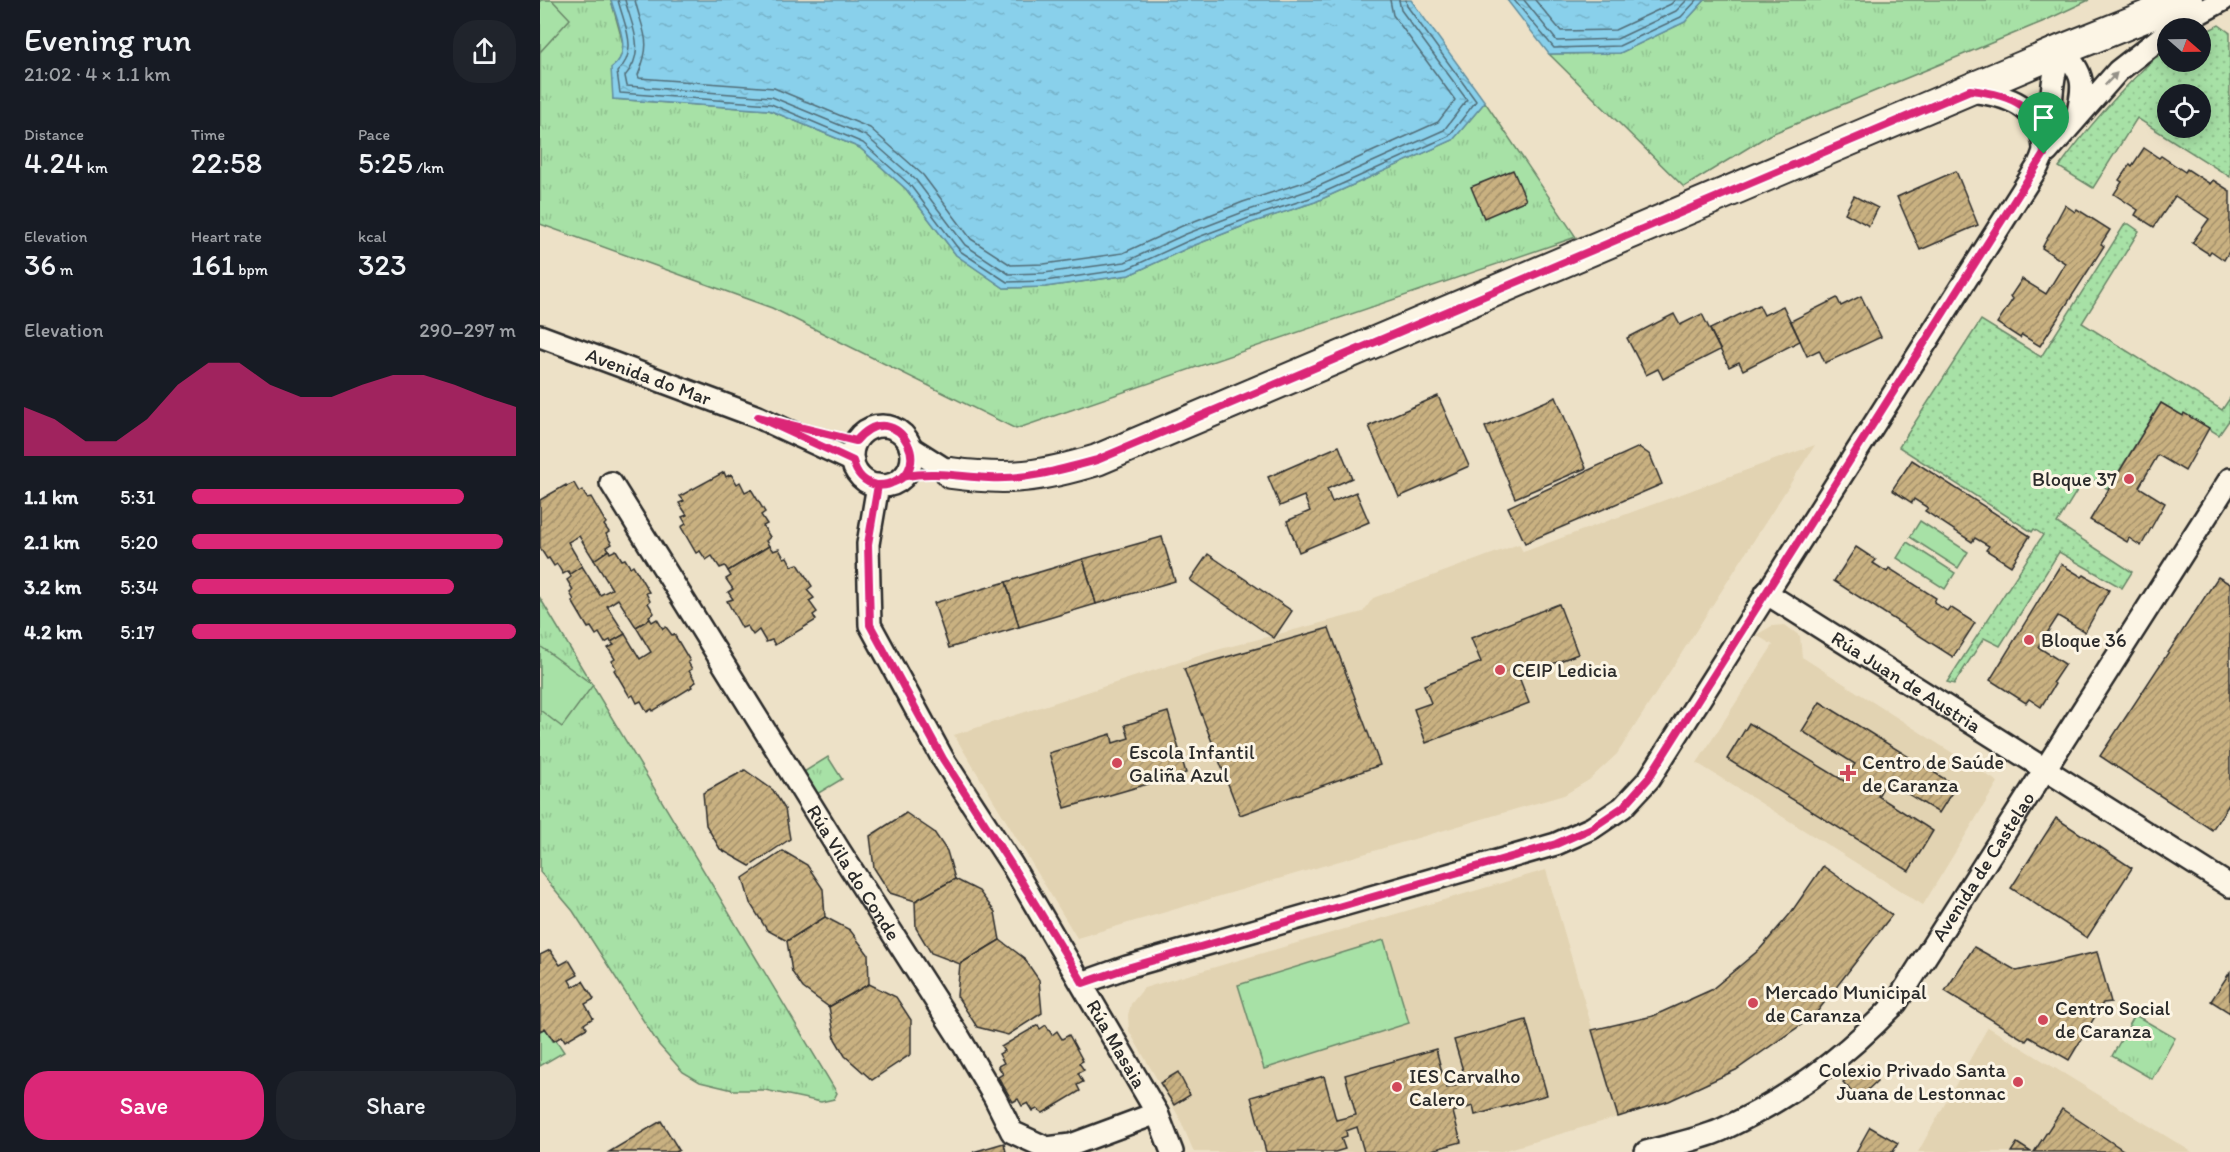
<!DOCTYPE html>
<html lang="en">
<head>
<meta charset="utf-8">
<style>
  :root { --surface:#171b24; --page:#20242c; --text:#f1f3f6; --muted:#9ea1a6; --accent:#db2777 }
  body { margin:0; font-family:Itim,sans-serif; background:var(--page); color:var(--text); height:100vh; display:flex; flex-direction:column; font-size:22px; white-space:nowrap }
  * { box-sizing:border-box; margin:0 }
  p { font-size:20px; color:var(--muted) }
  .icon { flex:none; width:33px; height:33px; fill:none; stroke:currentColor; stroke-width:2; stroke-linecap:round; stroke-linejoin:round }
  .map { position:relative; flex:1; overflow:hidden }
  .details { display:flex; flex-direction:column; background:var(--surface); width:540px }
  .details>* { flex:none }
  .needle { width:39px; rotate:110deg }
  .buttons { position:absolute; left:1617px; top:18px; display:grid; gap:12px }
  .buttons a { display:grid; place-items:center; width:54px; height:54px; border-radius:50%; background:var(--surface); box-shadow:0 3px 15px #0003; font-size:30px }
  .pin { position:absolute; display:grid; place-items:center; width:51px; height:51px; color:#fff; margin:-62px -26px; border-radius:50% 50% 50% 0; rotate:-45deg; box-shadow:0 0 6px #0007 }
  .pin .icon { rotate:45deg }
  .round { display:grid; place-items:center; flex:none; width:63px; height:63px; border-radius:24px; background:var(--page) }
  .overview { display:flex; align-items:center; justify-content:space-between; height:102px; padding:0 24px }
  h1 { font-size:33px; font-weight:600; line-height:45px }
  .metrics { display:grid; grid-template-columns:repeat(3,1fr); gap:9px; height:102px; padding:6px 24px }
  .metrics div { display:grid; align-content:center }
  .metrics b { font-size:30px; font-weight:600 }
  .metrics small { font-size:16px; font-weight:400 }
  .metrics p { font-size:16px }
  .chart { height:168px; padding:12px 24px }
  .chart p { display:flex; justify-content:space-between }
  .chart svg { width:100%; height:108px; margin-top:6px; fill:var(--accent); opacity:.7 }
  .button { display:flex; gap:12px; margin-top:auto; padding:12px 24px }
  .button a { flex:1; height:69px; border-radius:24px; background:var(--accent); color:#fff; font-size:24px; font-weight:600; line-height:69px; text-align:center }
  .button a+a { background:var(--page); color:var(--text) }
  ul { padding:0 24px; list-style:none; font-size:20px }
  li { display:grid; grid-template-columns:96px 72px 1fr; align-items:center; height:45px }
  li i { height:15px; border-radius:8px; background:var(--accent) }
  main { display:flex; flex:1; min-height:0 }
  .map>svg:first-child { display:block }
  .built { fill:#e2d3b2 }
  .grass { fill:url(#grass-dots); stroke:#698668; stroke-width:1.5; fill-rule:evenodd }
  .park { fill:url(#park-tufts); stroke:#698668; stroke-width:1.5 }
  .garden { fill:#a7e1a6; stroke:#698668; stroke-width:1.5 }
  .water { fill:url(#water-ripples); stroke:#638e9e; stroke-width:1.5 }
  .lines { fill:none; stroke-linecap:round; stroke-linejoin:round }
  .shore { stroke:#516d78; stroke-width:1.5 }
  .building { fill:url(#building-hatch); stroke:#2b2b2b; stroke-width:1.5 }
  .street-casing { stroke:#2b2b2b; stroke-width:26 }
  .secondary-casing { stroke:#2b2b2b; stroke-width:34 }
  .street { stroke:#fcf5e5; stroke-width:21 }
  .secondary { stroke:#fcf5e5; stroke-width:30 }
  .oneway { fill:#949088 }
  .route-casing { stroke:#fff; stroke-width:12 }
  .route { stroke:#db2777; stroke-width:8 }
  .poi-dot { fill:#d1495b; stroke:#fcf5e5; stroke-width:2 }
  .labels { text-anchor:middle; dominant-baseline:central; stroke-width:6; stroke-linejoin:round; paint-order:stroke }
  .street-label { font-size:20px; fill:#2b2b2b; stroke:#fcf5e5 }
  .poi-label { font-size:20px; fill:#2b2b2b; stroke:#fcf5e5; text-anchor:start }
</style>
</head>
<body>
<main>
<section class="details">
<div class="overview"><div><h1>Evening run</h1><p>21:02 · 4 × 1.1 km</p></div><a class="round"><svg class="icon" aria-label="share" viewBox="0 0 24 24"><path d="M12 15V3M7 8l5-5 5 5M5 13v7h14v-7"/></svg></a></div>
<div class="metrics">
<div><p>Distance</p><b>4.24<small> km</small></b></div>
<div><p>Time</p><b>22:58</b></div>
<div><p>Pace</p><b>5:25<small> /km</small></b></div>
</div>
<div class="metrics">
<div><p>Elevation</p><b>36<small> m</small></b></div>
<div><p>Heart rate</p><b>161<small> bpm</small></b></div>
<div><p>kcal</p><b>323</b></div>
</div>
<div class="chart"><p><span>Elevation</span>290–297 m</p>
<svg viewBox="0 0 160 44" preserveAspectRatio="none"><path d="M0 44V24L10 29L20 38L30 38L40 29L50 15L60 6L70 6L80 15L90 20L100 20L110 15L120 11L130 11L140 15L150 20L160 24V44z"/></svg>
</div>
<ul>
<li><b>1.1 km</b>5:31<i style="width:84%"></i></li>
<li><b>2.1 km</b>5:20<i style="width:96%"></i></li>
<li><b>3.2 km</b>5:34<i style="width:81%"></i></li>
<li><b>4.2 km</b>5:17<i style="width:100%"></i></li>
</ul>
<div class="button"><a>Save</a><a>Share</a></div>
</section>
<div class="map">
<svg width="1690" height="1152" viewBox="0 0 1690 1152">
  <defs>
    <pattern id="grass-dots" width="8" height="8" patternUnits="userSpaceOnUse" patternTransform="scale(1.5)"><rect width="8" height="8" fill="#a7e1a6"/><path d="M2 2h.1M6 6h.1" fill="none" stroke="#90c18f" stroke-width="1.8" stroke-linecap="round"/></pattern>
    <pattern id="park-tufts" width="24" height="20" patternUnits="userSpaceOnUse" patternTransform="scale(1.5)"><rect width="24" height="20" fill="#a7e1a6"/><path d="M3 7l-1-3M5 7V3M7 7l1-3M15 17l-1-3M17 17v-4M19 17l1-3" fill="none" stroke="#90c18f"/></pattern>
    <pattern id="water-ripples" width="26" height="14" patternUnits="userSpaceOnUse" patternTransform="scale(1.5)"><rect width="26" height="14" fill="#89d0eb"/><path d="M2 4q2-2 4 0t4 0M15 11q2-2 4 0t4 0" fill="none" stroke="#76b3ca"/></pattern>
    <pattern id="building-hatch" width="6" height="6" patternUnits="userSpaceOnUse" patternTransform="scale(1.5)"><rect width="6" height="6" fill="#c9b181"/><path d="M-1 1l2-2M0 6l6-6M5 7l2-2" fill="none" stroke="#a3906a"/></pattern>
  </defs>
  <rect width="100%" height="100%" fill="#ede1c7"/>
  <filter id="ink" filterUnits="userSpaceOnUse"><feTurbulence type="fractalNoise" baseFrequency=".0167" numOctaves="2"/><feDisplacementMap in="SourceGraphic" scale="12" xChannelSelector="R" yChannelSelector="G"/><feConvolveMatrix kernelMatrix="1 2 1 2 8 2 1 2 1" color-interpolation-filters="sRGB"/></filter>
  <g filter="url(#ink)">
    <!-- built -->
    <g class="built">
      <path d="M1275,445L1077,754L1049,780L1024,795L537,938L414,735L677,650L823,612L833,598L979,544L983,552Z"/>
      <path d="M1245,625L1260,636L1262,657L1458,782L1383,905L1157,763L1233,645L1216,635L1232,626Z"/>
      <path d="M1006,870L1078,1117L959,1152H654L639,1117L589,1031L588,1015L591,1004L604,988Z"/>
      <path d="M1448,1027L1652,1152H1378Z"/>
    </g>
    <!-- grass -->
    <g class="grass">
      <path d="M1679,25L1690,33V177L1597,118L1553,188L1519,167C1548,127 1580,91 1617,56L1627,51L1628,62H1660L1661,34ZM1628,94H1660V128H1628Z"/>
      <path d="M1585,224H1589L1599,231L1542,323L1682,410L1690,398V419L1679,435L1645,414L1643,416L1621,403L1568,489L1546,476L1517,523L1592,572L1582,588L1519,552L1460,646L1444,638L1414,684L1407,682L1503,535L1494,529L1492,532L1359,447L1441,320L1501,357Z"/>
    </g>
    <!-- park -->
    <g class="park">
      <path d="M0,0H71L84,47L78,64L73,99L229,110L320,148L366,189L416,255L464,288L505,287L589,275L650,247L711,223L775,202L913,140L945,102L1036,237L476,429L232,308L0,224Z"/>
      <path d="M1165,0H1549L1502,22L1229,135L1144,187L1009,54L1080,53L1145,22Z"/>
      <path d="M0,598L297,1093L294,1099L281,1102L225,1090H193L160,1082L143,1072L119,1045L33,911L0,872Z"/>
      <path d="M288,757L302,779L272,797L259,775Z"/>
      <path d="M1595,1015L1635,1038L1612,1079L1572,1056Z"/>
    </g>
    <!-- garden -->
    <g class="garden">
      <path d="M0,0H12L30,19L0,52Z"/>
      <path d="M1380,521L1428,552L1418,568L1370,537Z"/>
      <path d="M1367,542L1415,573L1405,589L1357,558Z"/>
      <path d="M0,646L53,685L22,727L0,710Z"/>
      <path d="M844,940L869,1023L724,1069L698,985Z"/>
      <path d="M5,1028L13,1041L16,1040L24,1052L0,1066V1031Z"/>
    </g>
    <!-- water -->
    <g class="water">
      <path d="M71,0H871L945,102L913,140L775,202L711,223L650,247L589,275L505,287L464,288L416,255L366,189L320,148L229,110L73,99L71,68C94,53 77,22 71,0Z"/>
      <path d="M967,0H1165L1145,22L1080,53L1009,54Z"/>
    </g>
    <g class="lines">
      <!-- shore -->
      <g class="shore">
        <path d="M78,0C84,25 100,51 77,72L80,93L231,104L323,143L370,185L420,251L467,282L505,281L587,269L648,241L709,218L773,197L909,136L936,101L867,6L866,0"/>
        <path d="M85,0C92,27 107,51 85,76L87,86L232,97L326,136L376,180L425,245L469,274L504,273L585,262L646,234L706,211L770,190L904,130L927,100L861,10L859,0"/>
        <path d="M95,0C103,34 113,40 98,75L99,78L234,88L330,128L383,175L431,239L471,265L504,264L583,253L642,226L703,202L767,181L898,122L915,100L853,15L850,0"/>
        <path d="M974,0L1014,48L1079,46L1141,17L1157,0"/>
        <path d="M984,0L1017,41L1077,39L1136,11L1147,0"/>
        <path d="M995,0L1021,31L1075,30L1131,4L1135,0"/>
      </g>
    </g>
    <!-- building -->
    <g class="building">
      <path d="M1604,148L1619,158L1621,156L1645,172L1647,169L1670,184L1673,180L1690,191V250L1684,260L1671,251L1669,254L1652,243L1669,219L1635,196L1614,227L1595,215L1598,210L1574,194L1582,182L1579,180L1590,164L1592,166Z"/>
      <path d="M973,170L986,200L944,218L931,187Z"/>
      <path d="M1416,171L1438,225L1380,250L1357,197Z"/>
      <path d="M1314,196L1338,208L1329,226L1305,213Z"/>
      <path d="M1525,205L1535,212L1537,209L1570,230L1561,244L1564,246L1500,346L1482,335L1480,338L1457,323L1473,299L1470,297L1482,279L1506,294L1525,263L1502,248Z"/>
      <path d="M1321,296L1341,337L1285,363L1279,350L1267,356L1251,321L1297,298L1301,306Z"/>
      <path d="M1219,305L1224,315L1243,306L1260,341L1203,370L1199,362L1189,367L1170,329Z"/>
      <path d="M1134,314L1140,325L1162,314L1180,350L1123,379L1118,369L1106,375L1087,338Z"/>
      <path d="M898,396L929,466L859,497L829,426Z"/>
      <path d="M1016,397L1046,468L975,498L945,427Z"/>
      <path d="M1621,403L1643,416L1644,413L1669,428L1645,471L1618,455L1599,487L1625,503L1601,546L1589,538L1587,542L1550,520Z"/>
      <path d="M799,446L812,478L787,489L792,502L816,492L829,522L759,552L747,521L770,511L764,496L740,506L728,477Z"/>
      <path d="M1099,447L1110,455L1122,484L985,543L968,507Z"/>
      <path d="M1372,460L1490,536L1471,566L1446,550L1449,546L1435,538L1432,542L1385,511L1388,508L1374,499L1372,503L1352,490Z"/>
      <path d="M184,472L186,477L191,474L197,484L200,482L205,492L211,489L225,512L221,515L227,524L223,526L230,537L226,541L229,546L188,571L185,566L180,568L172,556L166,560L160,551L156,553L141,527L146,524L142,517L147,515L139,503L144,501L140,496Z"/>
      <path d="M34,483L39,492L42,490L47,498L51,497L66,523L64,525L69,532L66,534L72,544L67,547L69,550L54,560L39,536L28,542L42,566L30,574L28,571L23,574L17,564L14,566L9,558L7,559L0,548V500L26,485L27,486Z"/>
      <path d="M622,537L635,581L556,604L543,559Z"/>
      <path d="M229,546L233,551L239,549L244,558L247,557L252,566L258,564L272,586L267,590L274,598L269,601L277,612L273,615L276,620L235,645L232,640L226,642L219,630L213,635L207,626L202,628L187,601L193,599L188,592L193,589L186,579L191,576L188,571Z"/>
      <path d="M1316,547L1336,560L1333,563L1347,572L1349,568L1396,598L1394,602L1401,607L1407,611L1410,607L1435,623L1413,657L1294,581Z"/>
      <path d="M69,550L70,553L76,550L82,560L85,559L90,567L93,565L109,592L106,593L110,601L108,603L114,613L109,616L110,619L96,627L78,599L67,606L85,634L71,642L70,640L65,643L59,633L56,635L51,627L48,628L32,601L34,600L30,593L33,590L27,580L31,577L30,574L42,566L60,595L72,589L54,560Z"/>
      <path d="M668,554L752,611L734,638L650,580Z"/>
      <path d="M543,559L556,604L479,627L466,582Z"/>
      <path d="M1521,564L1542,577L1544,575L1569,590L1545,632L1518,616L1498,647L1525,664L1513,682L1515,684L1501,707L1489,699L1486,703L1450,680Z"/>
      <path d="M1678,577L1690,584V803L1672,830L1560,756Z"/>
      <path d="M466,582L479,627L409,648L394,603Z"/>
      <path d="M1019,604L1038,654L979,677L989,703L886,743L874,709L891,703L884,685L941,662L931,638Z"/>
      <path d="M110,619L112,622L117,619L123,629L126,627L132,635L134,634L150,661L148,662L152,669L149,671L156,682L151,685L152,687L113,711L112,709L107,712L101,701L97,703L93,695L90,697L74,670L76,668L72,661L75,659L68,648L74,645L71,642L85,634L100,659L111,652L96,627Z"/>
      <path d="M789,628L840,765L700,815L644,669Z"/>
      <path d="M1280,702L1416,786L1399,813L1347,781L1338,796L1393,831L1369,871L1187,759L1209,723L1304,781L1315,764L1262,731Z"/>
      <path d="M628,712L646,773L525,808L509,753L571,734L573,743L589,738L585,725Z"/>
      <path d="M205,770L233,790L245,809L250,839L210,866L180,849L166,825L163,793Z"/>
      <path d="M366,813L394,832L407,851L415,879L375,901L350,893L334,868L330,836Z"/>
      <path d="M1516,818L1592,868L1547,938L1471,888Z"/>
      <path d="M243,851L267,865L283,889L285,917L247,941L227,930L210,903L203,878Z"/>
      <path d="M1283,866L1352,915L1274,1016L1196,1070L1129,1101L1078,1117L1052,1030L1113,1016L1171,990L1220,949L1250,914Z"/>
      <path d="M415,879L439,891L455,912L460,940L420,964L391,953L376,928L375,901Z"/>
      <path d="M285,917L310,930L328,954L329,984L289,1007L263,988L252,972L247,941Z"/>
      <path d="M460,940L484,958L499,980L502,1013L468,1035L437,1027L417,996L420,964Z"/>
      <path d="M1434,947L1477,971L1557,952L1571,1002L1563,1003L1529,1060L1489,1037L1486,1041L1405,991Z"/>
      <path d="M10,950L20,965L29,960L38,975L29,980L33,987L43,981L54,999L45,1004L53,1018L44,1024L47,1028L25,1041L22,1036L14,1041L5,1028L0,1031V955Z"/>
      <path d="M1690,972V1013L1671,1001Z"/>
      <path d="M329,984L356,997L371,1020V1054L332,1080L305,1056L295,1039L289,1007Z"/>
      <path d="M986,1020L1007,1095L935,1115L933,1106L913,1112L921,1142L885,1152H824L817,1127L806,1131L807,1136L801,1138L805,1149L795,1152H726L711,1097L784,1076L796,1120L816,1115L805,1075L896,1049L906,1088L919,1085L916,1076L924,1074L914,1040Z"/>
      <path d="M498,1025L500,1029L506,1025L512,1035L517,1031L522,1039L529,1035L543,1061L539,1063L544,1070L538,1073L543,1082L537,1085L540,1091L503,1113L497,1109L493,1111L488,1103L482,1106L478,1099L473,1102L458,1077L463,1074L458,1066L464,1063L459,1054L464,1051L461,1047Z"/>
      <path d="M1322,1065L1337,1081L1318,1099L1303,1082Z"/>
      <path d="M638,1072L650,1095L634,1105L620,1083Z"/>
      <path d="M1522,1109L1586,1152H1494Z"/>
      <path d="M121,1121L139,1150L136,1152H69Z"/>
      <path d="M1330,1127L1358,1143L1353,1152H1316Z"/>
      <path d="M464,1143L466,1152H433Z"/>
      <path d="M1477,1143L1491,1152H1471Z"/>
    </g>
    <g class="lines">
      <defs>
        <g id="street">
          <path d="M1632,28L1683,0"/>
          <path d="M1430,91C1467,95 1500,105 1504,148"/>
          <path d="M1507,152L1578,71L1628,32"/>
          <path id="s1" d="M0,336L218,417L313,461"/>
          <circle cx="342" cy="456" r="30"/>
          <path d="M370,447L411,473"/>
          <path id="s2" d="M71,483L299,850L419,1037L455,1098L472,1132L507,1148L531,1145L617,1113"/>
          <path id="s3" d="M338,485L328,544L330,625L403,759L472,865L617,1113L632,1152"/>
          <path id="s4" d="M1226,593L1690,886"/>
          <path d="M542,983L587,967L1016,844L1052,828L1083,807L1109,779L1498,166C1517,128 1505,88 1522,50C1546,76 1544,84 1537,117"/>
          <path id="s5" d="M1106,1152C1130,1145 1158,1140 1181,1130C1251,1098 1303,1058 1356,1003L1690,479"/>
        </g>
        <path id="secondary" d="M411,473C469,481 501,477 557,460L1522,50L1647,0"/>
      </defs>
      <!-- street casing -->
      <use href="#street" class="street-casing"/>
      <!-- secondary casing -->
      <use href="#secondary" class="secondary-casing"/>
      <!-- street -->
      <use href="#street" class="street"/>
      <!-- secondary -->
      <use href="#secondary" class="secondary"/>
    </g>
    <!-- one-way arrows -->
    <defs><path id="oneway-solid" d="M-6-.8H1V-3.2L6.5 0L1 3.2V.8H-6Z" transform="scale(1.5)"/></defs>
    <use class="oneway" href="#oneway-solid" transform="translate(1571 79) rotate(-46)"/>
  </g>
  <g class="lines" filter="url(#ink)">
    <defs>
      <path id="route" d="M1504,154C1500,106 1474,95 1430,90L557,460C521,470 486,480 449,478C421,477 395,471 366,476C356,478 351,488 337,485C324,483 316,473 313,461L218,417L316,441C358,390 404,483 338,485L328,544L330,625L403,759L472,866L543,983L587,968L1016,844L1052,828L1083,807L1108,779L1504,154"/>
    </defs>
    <!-- route casing -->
    <use href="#route" class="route-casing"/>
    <!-- route -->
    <use href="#route" class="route"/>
  </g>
  <!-- markers -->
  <g class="poi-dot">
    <circle cx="1589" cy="479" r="6"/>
    <circle cx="1489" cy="640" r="6"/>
    <circle cx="960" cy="670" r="6"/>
    <circle cx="577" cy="763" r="6"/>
    <path d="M1305 764h6v6h6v6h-6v6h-6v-6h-6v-6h6z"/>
    <circle cx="1213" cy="1003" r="6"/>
    <circle cx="1503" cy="1020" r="6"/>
    <circle cx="1478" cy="1082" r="6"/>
    <circle cx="857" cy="1087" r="6"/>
  </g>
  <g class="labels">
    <!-- street labels -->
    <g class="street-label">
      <text stroke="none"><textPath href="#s1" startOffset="116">Avenida do Mar</textPath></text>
      <text stroke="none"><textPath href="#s4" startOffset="166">Rúa Juan de Austria</textPath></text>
      <text stroke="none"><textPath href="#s5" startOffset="458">Avenida de Castelao</textPath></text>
      <text stroke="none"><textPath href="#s2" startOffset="459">Rúa Vila do Conde</textPath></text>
      <text stroke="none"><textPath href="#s3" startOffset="627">Rúa Masaia</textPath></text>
    </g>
    <!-- poi labels -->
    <g class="poi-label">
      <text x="1577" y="479" text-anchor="end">Bloque 37</text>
      <text x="1501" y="640">Bloque 36</text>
      <text x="972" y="670">CEIP Ledicia</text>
      <text x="589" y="752">Escola Infantil<tspan x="589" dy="23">Galiña Azul</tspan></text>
      <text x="1322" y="762">Centro de Saúde<tspan x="1322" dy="23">de Caranza</tspan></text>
      <text x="1225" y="992">Mercado Municipal<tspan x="1225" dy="23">de Caranza</tspan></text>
      <text x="1515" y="1008">Centro Social<tspan x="1515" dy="23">de Caranza</tspan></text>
      <text x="1466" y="1070" text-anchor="end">Colexio Privado Santa<tspan x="1466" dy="23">Juana de Lestonnac</tspan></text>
      <text x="869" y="1076">IES Carvalho<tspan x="869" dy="23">Calero</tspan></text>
    </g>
  </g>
</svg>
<div class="buttons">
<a><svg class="needle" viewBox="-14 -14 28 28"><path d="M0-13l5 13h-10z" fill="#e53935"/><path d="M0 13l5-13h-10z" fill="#9ea1a6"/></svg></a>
<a><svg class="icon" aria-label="locate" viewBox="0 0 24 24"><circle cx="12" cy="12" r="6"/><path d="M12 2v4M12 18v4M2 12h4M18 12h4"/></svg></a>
</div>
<div class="pin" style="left:1504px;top:154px;background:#1e9e55"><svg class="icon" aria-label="arrive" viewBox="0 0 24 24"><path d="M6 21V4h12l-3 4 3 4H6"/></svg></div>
</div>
</main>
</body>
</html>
